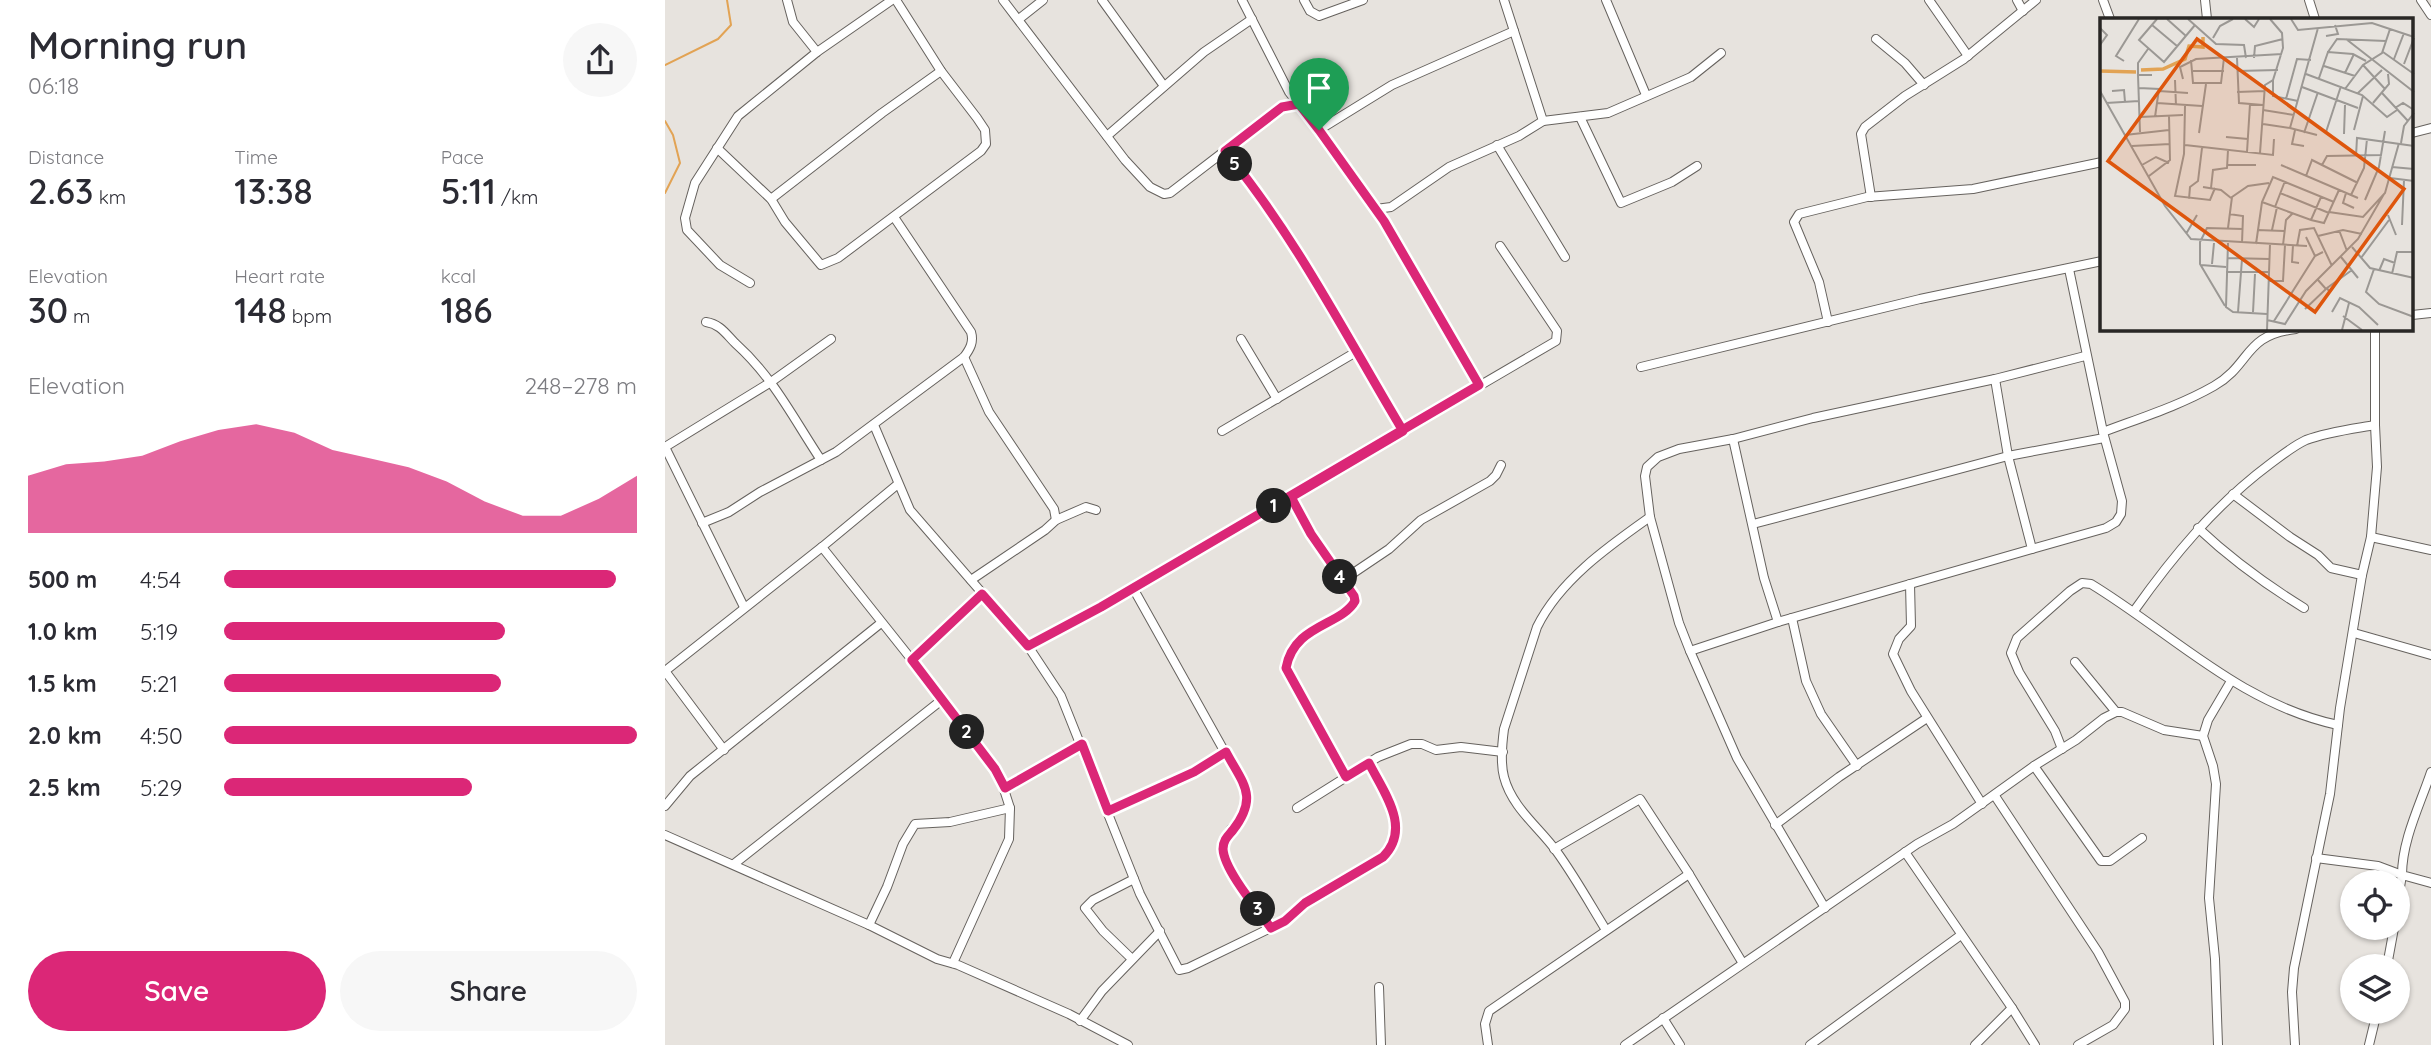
<!DOCTYPE html>
<html lang="en">
<head>
<meta charset="utf-8">
<style>
  :root { --surface:#fff; --page:#f7f7f7; --text:#2b2b33; --muted:#7c7c81; --accent:#db2777 }
  body { margin:0; font-family:Quicksand,sans-serif; background:var(--page); color:var(--text); height:100vh; display:flex; flex-direction:column; font-size:26px; white-space:nowrap }
  * { box-sizing:border-box; margin:0 }
  p { font-size:23px; color:var(--muted) }
  .icon { flex:none; width:38px; height:38px; fill:none; stroke:currentColor; stroke-width:2; stroke-linecap:round; stroke-linejoin:round }
  .map { position:relative; flex:1; overflow:hidden }
  .side { display:flex; flex-direction:column; background:var(--surface); width:665px }
  .side>* { flex:none }
  .controls { position:absolute; left:1675px; top:870px; display:grid; gap:14px }
  .controls a { display:grid; place-items:center; width:70px; height:70px; border-radius:50%; background:var(--surface); box-shadow:0 2px 5px #0004; font-size:35px }
  .pin { position:absolute; display:grid; place-items:center; width:60px; height:60px; color:#fff; margin:-72px -30px; border-radius:50% 50% 50% 0; rotate:-45deg; box-shadow:0 0 7px #0007 }
  .pin .icon { rotate:45deg }
  .km { position:absolute; width:35px; height:35px; margin:-18px; border-radius:50%; background:#222; color:#fff; font-size:19px; line-height:35px; text-align:center }
  .round { display:grid; place-items:center; flex:none; width:74px; height:74px; border-radius:37px; background:var(--page) }
  .summary { display:flex; align-items:center; justify-content:space-between; height:119px; padding:0 28px }
  h1 { font-size:38px; font-weight:600; line-height:52px }
  .figures { display:grid; grid-template-columns:repeat(3,1fr); gap:10px; height:119px; padding:7px 28px }
  .figures div { display:grid; align-content:center }
  .figures b { font-size:35px; font-weight:600 }
  .figures small { font-size:19px; font-weight:400 }
  .figures p { font-size:19px }
  .chart { height:196px; padding:14px 28px }
  .chart p { display:flex; justify-content:space-between }
  .chart svg { width:100%; height:126px; margin-top:7px; fill:var(--accent); opacity:.7 }
  .primary-button { display:flex; gap:14px; margin-top:auto; padding:14px 28px }
  .primary-button a { flex:1; height:80px; border-radius:42px; background:var(--accent); color:#fff; font-size:28px; font-weight:600; line-height:80px; text-align:center }
  .primary-button a+a { background:var(--page); color:var(--text) }
  ul { padding:0 28px; list-style:none; font-size:23px }
  li { display:grid; grid-template-columns:112px 84px 1fr; align-items:center; height:52px }
  li i { height:18px; border-radius:9px; background:var(--accent) }
  main { display:flex; flex:1; min-height:0 }
  .map>svg:first-child { display:block }
  .lines { fill:none; stroke-linecap:round; stroke-linejoin:round }
  .stream { stroke:#e2a354; stroke-width:2 }
  .minor-casing { stroke:#66625e; stroke-width:10 }
  .minor { stroke:#fff; stroke-width:8 }
  .route-casing { stroke:#fff; stroke-width:14 }
  .route { stroke:#db2777; stroke-width:9 }
  .inset-river { fill:none; stroke:#e2a354; stroke-width:3.5 }
  .inset-road { fill:none; stroke:#9b9894; stroke-width:2 }
  .view { fill:#de560d; fill-opacity:0.15; stroke:#de560d; stroke-width:3.5 }
  .inset-edge { fill:none; stroke:#292725; stroke-width:3.5 }
</style>
</head>
<body>
<main>
<section class="side">
<div class="summary"><div><h1>Morning run</h1><p>06:18</p></div><a class="round"><svg class="icon" aria-label="share" viewBox="0 0 24 24"><path d="M12 15V3M7 8l5-5 5 5M5 13v7h14v-7"/></svg></a></div>
<div class="figures">
<div><p>Distance</p><b>2.63<small> km</small></b></div>
<div><p>Time</p><b>13:38</b></div>
<div><p>Pace</p><b>5:11<small> /km</small></b></div>
</div>
<div class="figures">
<div><p>Elevation</p><b>30<small> m</small></b></div>
<div><p>Heart rate</p><b>148<small> bpm</small></b></div>
<div><p>kcal</p><b>186</b></div>
</div>
<div class="chart"><p><span>Elevation</span>248–278 m</p>
<svg viewBox="0 0 160 44" preserveAspectRatio="none"><path d="M0 44V24L10 20L20 19L30 17L40 12L50 8L60 6L70 9L80 15L90 18L100 21L110 26L120 33L130 38L140 38L150 32L160 24V44z"/></svg>
</div>
<ul>
<li><b>500 m</b>4:54<i style="width:95%"></i></li>
<li><b>1.0 km</b>5:19<i style="width:68%"></i></li>
<li><b>1.5 km</b>5:21<i style="width:67%"></i></li>
<li><b>2.0 km</b>4:50<i style="width:100%"></i></li>
<li><b>2.5 km</b>5:29<i style="width:60%"></i></li>
</ul>
<div class="primary-button"><a>Save</a><a>Share</a></div>
</section>
<div class="map">
<svg width="1766" height="1045" viewBox="0 0 1766 1045">
  <rect width="100%" height="100%" fill="#e7e3de"/>
  <g class="lines">
    <!-- stream -->
    <g class="stream">
      <path d="M0,65L53,39L66,25L62,0"/>
      <path d="M0,121L8,135L15,163L0,193"/>
    </g>
    <defs>
      <g id="minor">
        <path d="M122,0L128,22L152,52"/>
        <path d="M338,0L460,160L485,187L499,194L505,193L617,107L634,104"/>
        <path d="M437,0L499,86"/>
        <path d="M577,0L624,92L686,172L719,221L814,385"/>
        <path d="M639,0L645,11L654,16L698,0"/>
        <path d="M941,0L981,95"/>
        <path d="M1264,0L1303,56"/>
        <path d="M1352,0L1358,11"/>
        <path d="M1438,0L1445,19"/>
        <path d="M1540,0L1542,19"/>
        <path d="M1644,0L1650,19"/>
        <path d="M1756,0L1766,15"/>
        <path d="M354,19L378,0"/>
        <path d="M1211,39L1240,63L1259,85"/>
        <path d="M915,117L956,203L1007,182L1032,166"/>
        <path d="M878,121L943,113L1026,77L1056,53"/>
        <path d="M654,130L727,85L849,31"/>
        <path d="M1747,133L1766,128"/>
        <path d="M442,136L539,52L587,19"/>
        <path d="M832,145L900,257"/>
        <path d="M52,148L106,199L120,222L156,265L173,258L316,151L321,144L320,130L312,118L276,71L231,0"/>
        <path d="M560,151C631,237 682,336 738,431"/>
        <path d="M1206,197L1196,134L1200,127L1240,96L1299,59L1371,0"/>
        <path d="M106,199L217,113L276,71"/>
        <path d="M711,209L726,207L784,167L854,136L878,121L839,0"/>
        <path d="M85,283L55,265L22,230L20,218L30,183L73,116L152,52L227,0"/>
        <path d="M1747,315L1766,313"/>
        <path d="M41,322C55,324 61,334 70,343C109,378 128,418 156,460"/>
        <path d="M1163,322L1154,282L1129,222L1134,214L1202,197L1308,189L1437,162"/>
        <path d="M576,339L612,399"/>
        <path d="M299,357L324,412L389,509L391,520"/>
        <path d="M976,367L1255,299L1437,261"/>
        <path d="M209,425L245,510L363,646L396,696L475,894L514,970L523,968L620,921L640,903L704,866L726,849L730,839L731,825L727,810L704,763"/>
        <path d="M557,431L691,352"/>
        <path d="M1438,432C1475,418 1514,406 1549,386C1587,364 1578,335 1631,329"/>
        <path d="M1068,439L1099,578L1113,622"/>
        <path d="M1568,494L1625,537L1653,555L1666,568L1697,575"/>
        <path d="M626,497L647,534L690,601C677,626 629,624 621,668L681,777"/>
        <path d="M37,523L64,512L95,492L171,452L299,357C305,349 309,342 306,332L229,217"/>
        <path d="M1088,524L1343,456L1439,438"/>
        <path d="M1533,528C1566,559 1600,584 1639,608"/>
        <path d="M1706,537L1766,550"/>
        <path d="M157,547L278,699L334,774L345,808L344,839L288,963"/>
        <path d="M1367,549L1441,528L1451,522L1456,514L1457,501L1438,432L1404,269"/>
        <path d="M306,580L380,530L391,520L421,507L431,510"/>
        <path d="M678,580L724,549L756,520L825,481L831,475L836,465"/>
        <path d="M1245,584L1246,626L1234,639L1228,654L1246,691L1317,804"/>
        <path d="M468,588L581,790C588,820 565,820 559,843C554,863 594,911 606,928"/>
        <path d="M79,607L0,447L106,382L166,339"/>
        <path d="M1469,611C1508,556 1550,505 1605,464C1616,456 1628,446 1641,440C1662,432 1687,429 1710,425"/>
        <path d="M1127,618L1141,681L1156,714L1192,766"/>
        <path d="M1689,633L1766,655"/>
        <path d="M363,646L436,607L891,341L892,331L835,246"/>
        <path d="M1025,651L1113,622L1367,549L1343,456L1330,379"/>
        <path d="M247,660L317,594"/>
        <path d="M1410,662L1451,712"/>
        <path d="M0,671L157,547L233,484"/>
        <path d="M0,671L59,750"/>
        <path d="M1397,749L1390,731L1354,672L1346,653L1352,638L1405,591L1417,583L1426,584C1508,634 1575,704 1673,725"/>
        <path d="M1369,766L1436,861H1445L1477,838"/>
        <path d="M1766,772C1755,805 1737,840 1737,875L1766,883"/>
        <path d="M340,788L417,744"/>
        <path d="M1330,796L1433,952L1460,1002V1009L1448,1025L1413,1045"/>
        <path d="M0,806L25,776L216,623"/>
        <path d="M632,808L713,757L746,744H757L771,750L796,747L838,752"/>
        <path d="M443,811L529,772L561,752"/>
        <path d="M1110,825L1174,777L1262,718"/>
        <path d="M0,835L204,925L272,959L293,965L404,1014L463,1045"/>
        <path d="M889,849L975,799L1024,874L1077,962"/>
        <path d="M1240,852L1347,1008L1370,1045"/>
        <path d="M1651,858L1713,866L1737,875L1732,905"/>
        <path d="M69,864L278,699"/>
        <path d="M1160,908L1072,758L1025,651L1014,623L985,517L980,476L982,467L993,457L1014,449L1068,439L1148,418L1330,379L1420,356"/>
        <path d="M204,925L222,887L238,844L250,824L285,822L345,808"/>
        <path d="M941,930C925,904 910,877 892,852C875,828 847,808 839,777C835,762 837,744 839,729L872,627C895,580 944,546 985,517"/>
        <path d="M467,959L438,931L420,908L428,900L469,879"/>
        <path d="M1722,966L1729,928"/>
        <path d="M714,987L716,1045"/>
        <path d="M998,1018L1015,1045"/>
        <path d="M415,1021L437,991L495,931"/>
        <path d="M823,1045L820,1024L824,1011L1024,874"/>
        <path d="M960,1045L1252,844L1288,824L1369,766L1411,740L1439,718L1451,712H1457L1499,730L1538,736"/>
        <path d="M1145,1045L1296,935"/>
        <path d="M1310,1045L1347,1008"/>
        <path d="M1553,1045L1550,959L1544,898L1551,784L1548,766L1538,736L1543,720L1566,681"/>
        <path d="M1630,1045L1627,992L1629,968L1665,794L1675,708L1697,575L1706,537L1712,467L1710,425V329"/>
        <path d="M1704,1045L1712,1012"/>
      </g>
    </defs>
    <!-- minor casing -->
    <use href="#minor" class="minor-casing"/>
    <!-- minor -->
    <use href="#minor" class="minor"/>
  </g>
  <g class="lines">
    <defs>
      <path id="route" d="M654,130L719,221L814,385L436,607L363,646L317,594L247,660L330,769L340,788L417,744L443,811L529,772L561,752C578,784 594,796 568,830C563,836 558,840 558,849C559,870 593,910 606,928L620,921L640,903L718,857C747,828 719,793 704,763L681,777L621,668C629,624 676,626 690,601L689,596L646,534L626,497L738,431C681,336 631,237 560,151L617,107L634,104L654,130"/>
    </defs>
    <!-- route casing -->
    <use href="#route" class="route-casing"/>
    <!-- route -->
    <use href="#route" class="route"/>
  </g>
  <!-- overview -->
  <g transform="translate(1435 18)">
    <rect width="313" height="313" fill="#e7e3de"/>
    <path class="inset-river" d="M41,52L63,51L85,41L89,28L103,29V19M0,53L36,54"/>
    <path class="inset-road" d="M57,1L39,22L64,44L95,7M67,1L86,18M88,1L116,26L144,27L146,40M145,1L154,9L159,1M191,1L198,12L272,5L314,19M52,7L77,28M0,10L7,17L0,27M226,18L238,16L235,7M113,20L120,8L133,1M246,21L314,74M228,34L237,21L286,23M283,34L314,56M137,40L139,85L163,87M154,40L155,28L183,21M294,41L304,15M91,42L93,65H121L124,40M24,43L16,38L39,1M304,46L314,20M263,47L285,71M224,48L255,58M93,53H124M137,53L178,52M245,55L254,36M206,56L262,77L287,99L297,92M38,57V45L48,31M219,60L228,34L253,36L266,43M83,61L80,49L96,41L182,36M75,62L76,88M173,62V78L198,83M202,69L258,90M39,70L59,71L55,99M245,71L263,47L282,35L290,11M0,73L65,188L91,221L207,228M12,73L24,72L25,84M59,73L88,75M137,74L165,73M258,75L282,52M282,75L308,103M186,81L197,41L211,42M6,85L39,83M57,85L102,88M273,85L289,66L288,56M85,88L84,136L75,178L110,182L115,170M295,90L303,85L314,92M163,92L194,97M40,99L83,97M163,106L190,110L218,10M190,110L217,117M195,112L192,126L204,128M254,112L263,78M40,114L38,57H52M226,114L241,68M99,115L106,66M204,115L218,74M244,116L245,87M25,117L69,112M126,119L148,121M301,125L304,108L314,95M85,127L173,137L174,121M32,128L70,126M147,134L150,86M160,135L165,67L173,62L183,30L182,15L170,1M256,138L257,120L314,128M42,147L56,139L69,145M127,147H156M181,147L258,180M222,147L227,138L282,137M292,149L314,151M49,158L70,142L69,98M206,158L212,142L258,165M290,160L314,163M103,169L121,172L131,180M111,170L113,152L127,150L128,132M180,175L229,195M246,175L243,185L254,190M251,177L264,150L267,121M89,181L90,169L98,163L102,130M265,182L279,149L285,113M162,184L211,202L221,179M175,189L185,163M229,194L263,199L285,175L299,125M129,196L143,198L142,225M288,197L296,217M211,202L224,205L239,172M302,207L304,162M128,210L132,179L148,168L169,165M157,212L184,213M172,212L177,189M239,212L247,233M86,216L97,197M218,218L243,212L262,216M206,219L215,238M128,225L126,289L133,294L167,296M156,226L162,184L173,159L234,184M183,227L186,202L193,195M193,227L192,244L199,245M197,228L200,212L214,210L232,248M252,229L270,250L314,260M241,239L258,260M127,240L170,241M261,240L289,202M112,246L114,225M101,247L126,249M274,251L266,274L279,286L314,299M279,253L284,241L295,245M126,254H169M292,256L297,234H314M169,263H183L185,227M230,275L227,270L252,252M125,288L100,246V224L107,210L143,211M205,291L226,271L218,262M138,294L142,241M153,294L155,256M232,294L240,280L259,289L278,307M243,298L262,312M167,302L185,306L206,273L258,221L284,176M174,303L215,238L223,234M167,312L170,226M242,312L249,285"/>
    <path class="view" d="M97,21L304,171L215,294L8,143Z"/>
    <rect width="313" height="313" class="inset-edge"/>
  </g>
</svg>
<div class="controls">
<a><svg class="icon" aria-label="locate" viewBox="0 0 24 24"><circle cx="12" cy="12" r="6"/><path d="M12 2v4M12 18v4M2 12h4M18 12h4"/></svg></a>
<a><svg class="icon" aria-label="layers" viewBox="0 0 24 24"><path d="M12 4l9 5-9 5-9-5zM3 14l9 5 9-5"/></svg></a>
</div>
<div class="pin" style="left:654px;top:130px;background:#1e9e55"><svg class="icon" aria-label="arrive" viewBox="0 0 24 24"><path d="M6 21V4h12l-3 4 3 4H6"/></svg></div>
<b class="km" style="left:609px;top:506px">1</b>
<b class="km" style="left:302px;top:732px">2</b>
<b class="km" style="left:593px;top:909px">3</b>
<b class="km" style="left:675px;top:577px">4</b>
<b class="km" style="left:570px;top:164px">5</b>
</div>
</main>
</body>
</html>
